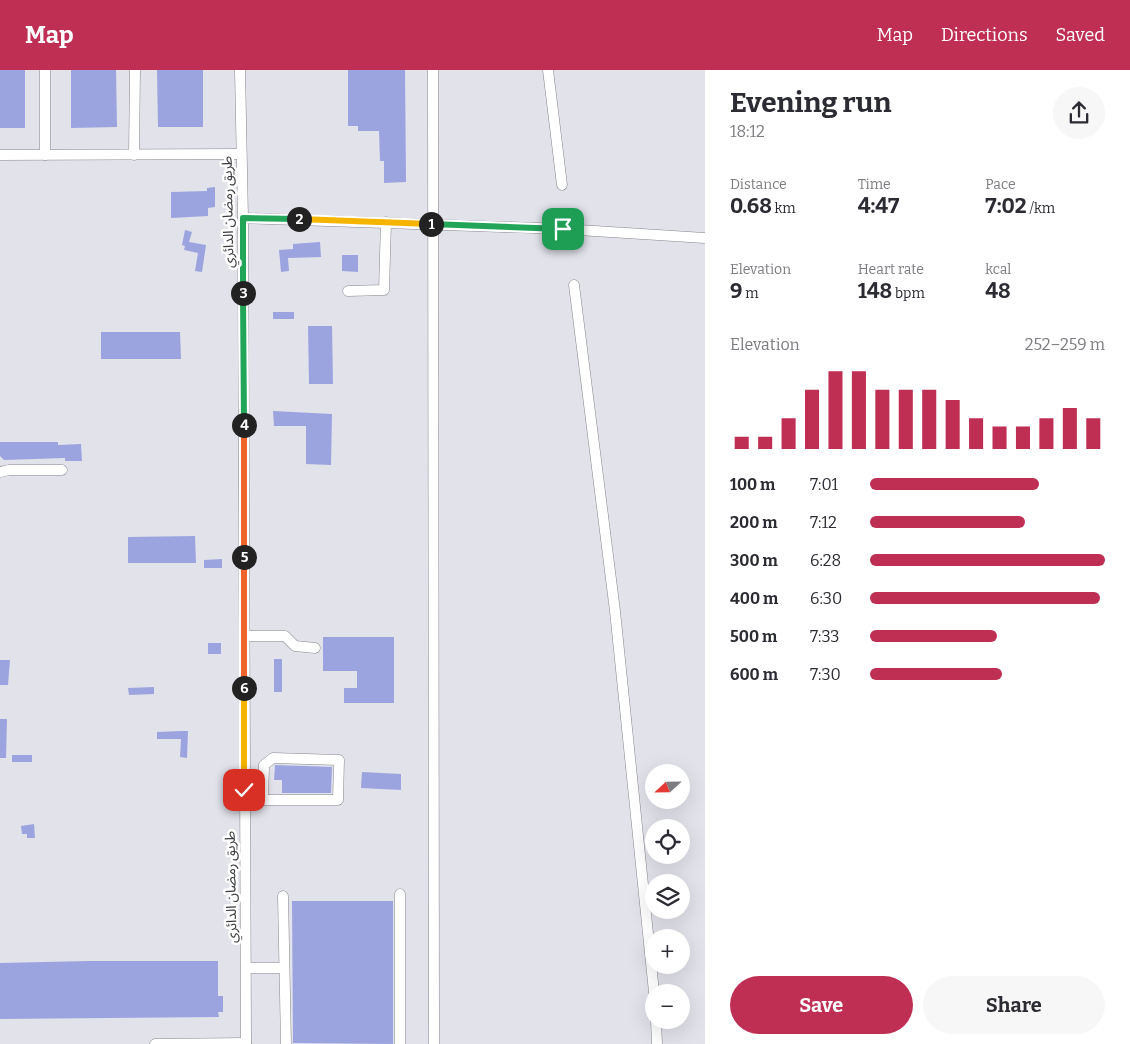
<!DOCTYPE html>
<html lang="en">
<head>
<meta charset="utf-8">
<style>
  :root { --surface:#fff; --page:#f7f7f7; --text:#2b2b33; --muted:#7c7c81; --accent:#bf2f54 }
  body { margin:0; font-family:Bitter,"Noto Sans Arabic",serif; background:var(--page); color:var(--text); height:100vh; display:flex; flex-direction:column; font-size:19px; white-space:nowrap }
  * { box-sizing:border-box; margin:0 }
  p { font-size:16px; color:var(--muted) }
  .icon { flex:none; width:28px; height:28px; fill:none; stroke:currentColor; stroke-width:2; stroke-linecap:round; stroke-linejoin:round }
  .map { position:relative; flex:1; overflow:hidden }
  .details { display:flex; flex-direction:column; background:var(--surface); width:425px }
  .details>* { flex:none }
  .needle { width:32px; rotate:248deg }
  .controls { position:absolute; left:645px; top:694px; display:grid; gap:10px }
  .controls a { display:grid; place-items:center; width:45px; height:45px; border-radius:50%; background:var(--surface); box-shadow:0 5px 20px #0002; font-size:25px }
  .pin { position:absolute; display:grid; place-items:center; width:42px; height:42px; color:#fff; margin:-21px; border-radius:10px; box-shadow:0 2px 8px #0006 }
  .km { position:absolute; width:25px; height:25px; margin:-12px; border-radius:50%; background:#222; color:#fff; font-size:14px; line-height:25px; text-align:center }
  .round { display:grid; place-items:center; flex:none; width:52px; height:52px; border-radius:26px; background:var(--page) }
  .headline { display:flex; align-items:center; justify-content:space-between; height:85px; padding:0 25px }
  h1 { font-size:28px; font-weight:700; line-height:38px }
  .stats { display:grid; grid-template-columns:repeat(3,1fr); gap:8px; height:85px; padding:5px 25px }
  .stats div { display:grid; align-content:center }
  .stats b { font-size:21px; font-weight:700 }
  .stats small { font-size:14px; font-weight:400 }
  .stats p { font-size:14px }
  .chart { height:140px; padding:10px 25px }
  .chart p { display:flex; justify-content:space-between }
  .chart svg { width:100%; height:90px; margin-top:5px; stroke:var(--accent); stroke-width:6 }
  .primary-button { display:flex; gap:10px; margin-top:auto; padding:10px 25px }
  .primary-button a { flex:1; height:58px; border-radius:30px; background:var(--accent); color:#fff; font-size:20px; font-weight:700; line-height:58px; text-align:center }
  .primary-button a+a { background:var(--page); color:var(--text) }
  ul { padding:0 25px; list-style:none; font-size:16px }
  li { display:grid; grid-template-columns:80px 60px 1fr; align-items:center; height:38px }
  li i { height:12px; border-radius:6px; background:var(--accent) }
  header { display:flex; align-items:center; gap:30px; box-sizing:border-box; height:70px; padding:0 25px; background:var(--accent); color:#fff }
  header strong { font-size:24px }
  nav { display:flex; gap:28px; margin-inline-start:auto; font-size:18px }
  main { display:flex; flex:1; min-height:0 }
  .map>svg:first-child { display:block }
  .building { fill:#9ca4df }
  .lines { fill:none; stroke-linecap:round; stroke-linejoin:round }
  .minor-casing { stroke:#87888f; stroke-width:11 }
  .minor { stroke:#fff; stroke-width:10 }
  .split-1-casing { stroke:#fff; stroke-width:10 }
  .split-2-casing { stroke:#fff; stroke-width:10 }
  .split-3-casing { stroke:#fff; stroke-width:10 }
  .split-4-casing { stroke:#fff; stroke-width:10 }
  .split-5-casing { stroke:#fff; stroke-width:10 }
  .split-6-casing { stroke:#fff; stroke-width:10 }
  .split-7-casing { stroke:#fff; stroke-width:10 }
  .split-1 { stroke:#22a559; stroke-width:6 }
  .split-2 { stroke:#f5b400; stroke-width:6 }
  .split-3 { stroke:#22a559; stroke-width:6 }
  .split-4 { stroke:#22a559; stroke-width:6 }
  .split-5 { stroke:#f0652b; stroke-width:6 }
  .split-6 { stroke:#f0652b; stroke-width:6 }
  .split-7 { stroke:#f5b400; stroke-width:6 }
  .labels { text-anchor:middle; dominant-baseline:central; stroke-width:5; stroke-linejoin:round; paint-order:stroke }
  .street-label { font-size:14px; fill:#3a3b3e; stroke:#fff }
</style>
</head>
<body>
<header>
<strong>Map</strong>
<nav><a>Map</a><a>Directions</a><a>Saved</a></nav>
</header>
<main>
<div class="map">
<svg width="705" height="974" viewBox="0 0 705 974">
  <rect width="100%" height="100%" fill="#e1e2ea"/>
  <!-- building -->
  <g class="building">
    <rect x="0" y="0" width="25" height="58"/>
    <path d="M71,0H116L117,57L71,58Z"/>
    <path d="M157,0H203V57H158Z"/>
    <path d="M348,0H405L406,112L384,113V91H380L379,61H358V56H348Z"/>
    <path d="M215,117V137L208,138V146L171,148V122L207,121V118Z"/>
    <path d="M185,160L192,162L189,172L206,175L202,202L195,201L198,183L184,180L185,176L182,175Z"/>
    <path d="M320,172L321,187L288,188L289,201L281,202L279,180L293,179V174Z"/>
    <path d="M342,185H358V202L342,201Z"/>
    <rect x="273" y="242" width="21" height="7"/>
    <path d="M308,256H332L333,314H309Z"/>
    <path d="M101,262H180L181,289H101Z"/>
    <path d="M273,341L332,344L331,395L306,394V356H274Z"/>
    <path d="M0,372H58V375L81,374L82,391H65V388L4,390L0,386Z"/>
    <path d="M195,466L196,493H128V467Z"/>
    <path d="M222,489V498H204V490Z"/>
    <path d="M323,567H394V633H344V618H357V601H323Z"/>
    <rect x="208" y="573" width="13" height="11"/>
    <rect x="274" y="589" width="8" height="33"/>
    <path d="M0,590H10L8,615H0Z"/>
    <path d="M154,617V624L129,625L128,618Z"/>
    <path d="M0,649H7L6,688H0Z"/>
    <path d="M181,661H188L187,688L180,687L181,669H157V662Z"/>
    <rect x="12" y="685" width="20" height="7"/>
    <path d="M275,695L332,697L331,723H282V710H274Z"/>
    <path d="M362,702L401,704V720L361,718Z"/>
    <path d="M34,754L35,768H27V764H22L21,756Z"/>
    <path d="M292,831H393V974L293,973Z"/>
    <path d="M89,891H218V926H223V942H218L219,947L0,949V893Z"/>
  </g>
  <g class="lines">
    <defs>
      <g id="minor">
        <path d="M45,0V85"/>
        <path d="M240,0L243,148L246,974"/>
        <path d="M433,0L434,974"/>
        <path d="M548,0L562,115"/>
        <path d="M0,85L240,84"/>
        <path d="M134,85L135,0"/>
        <path d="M243,148L563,159L705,168"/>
        <path d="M574,215L615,541L654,922"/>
        <path d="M348,221L384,220L386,152"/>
        <path d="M0,402L9,400H62"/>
        <path d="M245,566H285L295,576L315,578"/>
        <path d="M273,688L339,690L338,730H263L264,695Z"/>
        <path d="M400,824V974"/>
        <path d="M283,826L286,974"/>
        <path d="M246,898H284"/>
        <path d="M656,950L657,974"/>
        <path d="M155,974L246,973"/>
      </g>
    </defs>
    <!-- minor casing -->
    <use href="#minor" class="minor-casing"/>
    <!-- minor -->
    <use href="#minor" class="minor"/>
  </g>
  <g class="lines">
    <defs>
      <path id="split-1" d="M431,154L563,159"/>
      <path id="split-2" d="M299,149L431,154"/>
      <path id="split-3" d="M243,223V148L299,149"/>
      <path id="split-4" d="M243,223L244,355"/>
      <path id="split-5" d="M244,355V487"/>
      <path id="split-6" d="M244,487V618"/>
      <path id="split-7" d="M244,720V618"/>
    </defs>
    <!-- split-1 casing -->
    <use href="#split-1" class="split-1-casing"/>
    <!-- split-2 casing -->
    <use href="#split-2" class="split-2-casing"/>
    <!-- split-3 casing -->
    <use href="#split-3" class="split-3-casing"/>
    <!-- split-4 casing -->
    <use href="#split-4" class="split-4-casing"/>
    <!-- split-5 casing -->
    <use href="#split-5" class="split-5-casing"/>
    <!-- split-6 casing -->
    <use href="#split-6" class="split-6-casing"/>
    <!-- split-7 casing -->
    <use href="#split-7" class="split-7-casing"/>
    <!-- split-1 -->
    <use href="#split-1" class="split-1"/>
    <!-- split-2 -->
    <use href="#split-2" class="split-2"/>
    <!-- split-3 -->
    <use href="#split-3" class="split-3"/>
    <!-- split-4 -->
    <use href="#split-4" class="split-4"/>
    <!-- split-5 -->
    <use href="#split-5" class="split-5"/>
    <!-- split-6 -->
    <use href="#split-6" class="split-6"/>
    <!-- split-7 -->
    <use href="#split-7" class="split-7"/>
  </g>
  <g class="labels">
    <!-- street labels -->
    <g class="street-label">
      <text transform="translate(228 142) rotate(-91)">طريق رمضان الدائري</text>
      <text transform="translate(231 817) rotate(-91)">طريق رمضان الدائري</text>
    </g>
  </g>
</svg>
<div class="controls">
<a><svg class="needle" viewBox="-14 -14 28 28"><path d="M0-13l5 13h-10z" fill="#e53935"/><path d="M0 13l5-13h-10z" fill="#7c7c81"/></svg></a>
<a><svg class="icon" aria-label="locate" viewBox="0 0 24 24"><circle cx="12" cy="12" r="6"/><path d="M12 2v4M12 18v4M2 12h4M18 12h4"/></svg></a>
<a><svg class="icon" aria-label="layers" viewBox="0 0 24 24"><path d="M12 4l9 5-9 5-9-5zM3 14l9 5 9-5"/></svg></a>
<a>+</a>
<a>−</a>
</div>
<div class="pin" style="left:563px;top:159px;background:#1e9e55"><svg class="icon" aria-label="arrive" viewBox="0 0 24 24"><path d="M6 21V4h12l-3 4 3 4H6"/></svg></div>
<div class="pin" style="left:244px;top:720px;background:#d93025"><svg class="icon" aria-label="check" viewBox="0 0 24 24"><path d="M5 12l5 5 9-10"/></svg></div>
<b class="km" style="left:431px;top:154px">1</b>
<b class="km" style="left:299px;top:149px">2</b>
<b class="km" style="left:243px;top:223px">3</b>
<b class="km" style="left:244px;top:355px">4</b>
<b class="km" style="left:244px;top:487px">5</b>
<b class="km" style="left:244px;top:618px">6</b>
</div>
<section class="details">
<div class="headline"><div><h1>Evening run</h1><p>18:12</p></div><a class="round"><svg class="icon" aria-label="share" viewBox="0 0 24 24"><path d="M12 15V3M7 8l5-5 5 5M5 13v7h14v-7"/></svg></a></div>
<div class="stats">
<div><p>Distance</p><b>0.68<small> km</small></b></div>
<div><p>Time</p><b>4:47</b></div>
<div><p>Pace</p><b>7:02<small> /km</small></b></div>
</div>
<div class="stats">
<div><p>Elevation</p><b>9<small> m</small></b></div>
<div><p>Heart rate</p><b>148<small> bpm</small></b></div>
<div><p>kcal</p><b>48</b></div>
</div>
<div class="chart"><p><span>Elevation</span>252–259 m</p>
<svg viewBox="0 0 160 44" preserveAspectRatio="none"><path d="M5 44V38M15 44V38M25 44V29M35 44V15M45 44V6M55 44V6M65 44V15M75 44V15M85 44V15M95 44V20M105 44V29M115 44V33M125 44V33M135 44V29M145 44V24M155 44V29"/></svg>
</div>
<ul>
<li><b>100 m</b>7:01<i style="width:72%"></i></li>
<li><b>200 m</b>7:12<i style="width:66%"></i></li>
<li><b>300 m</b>6:28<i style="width:100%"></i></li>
<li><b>400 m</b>6:30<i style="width:98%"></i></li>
<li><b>500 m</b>7:33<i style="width:54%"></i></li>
<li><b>600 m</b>7:30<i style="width:56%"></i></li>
</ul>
<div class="primary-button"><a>Save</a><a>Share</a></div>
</section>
</main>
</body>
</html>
